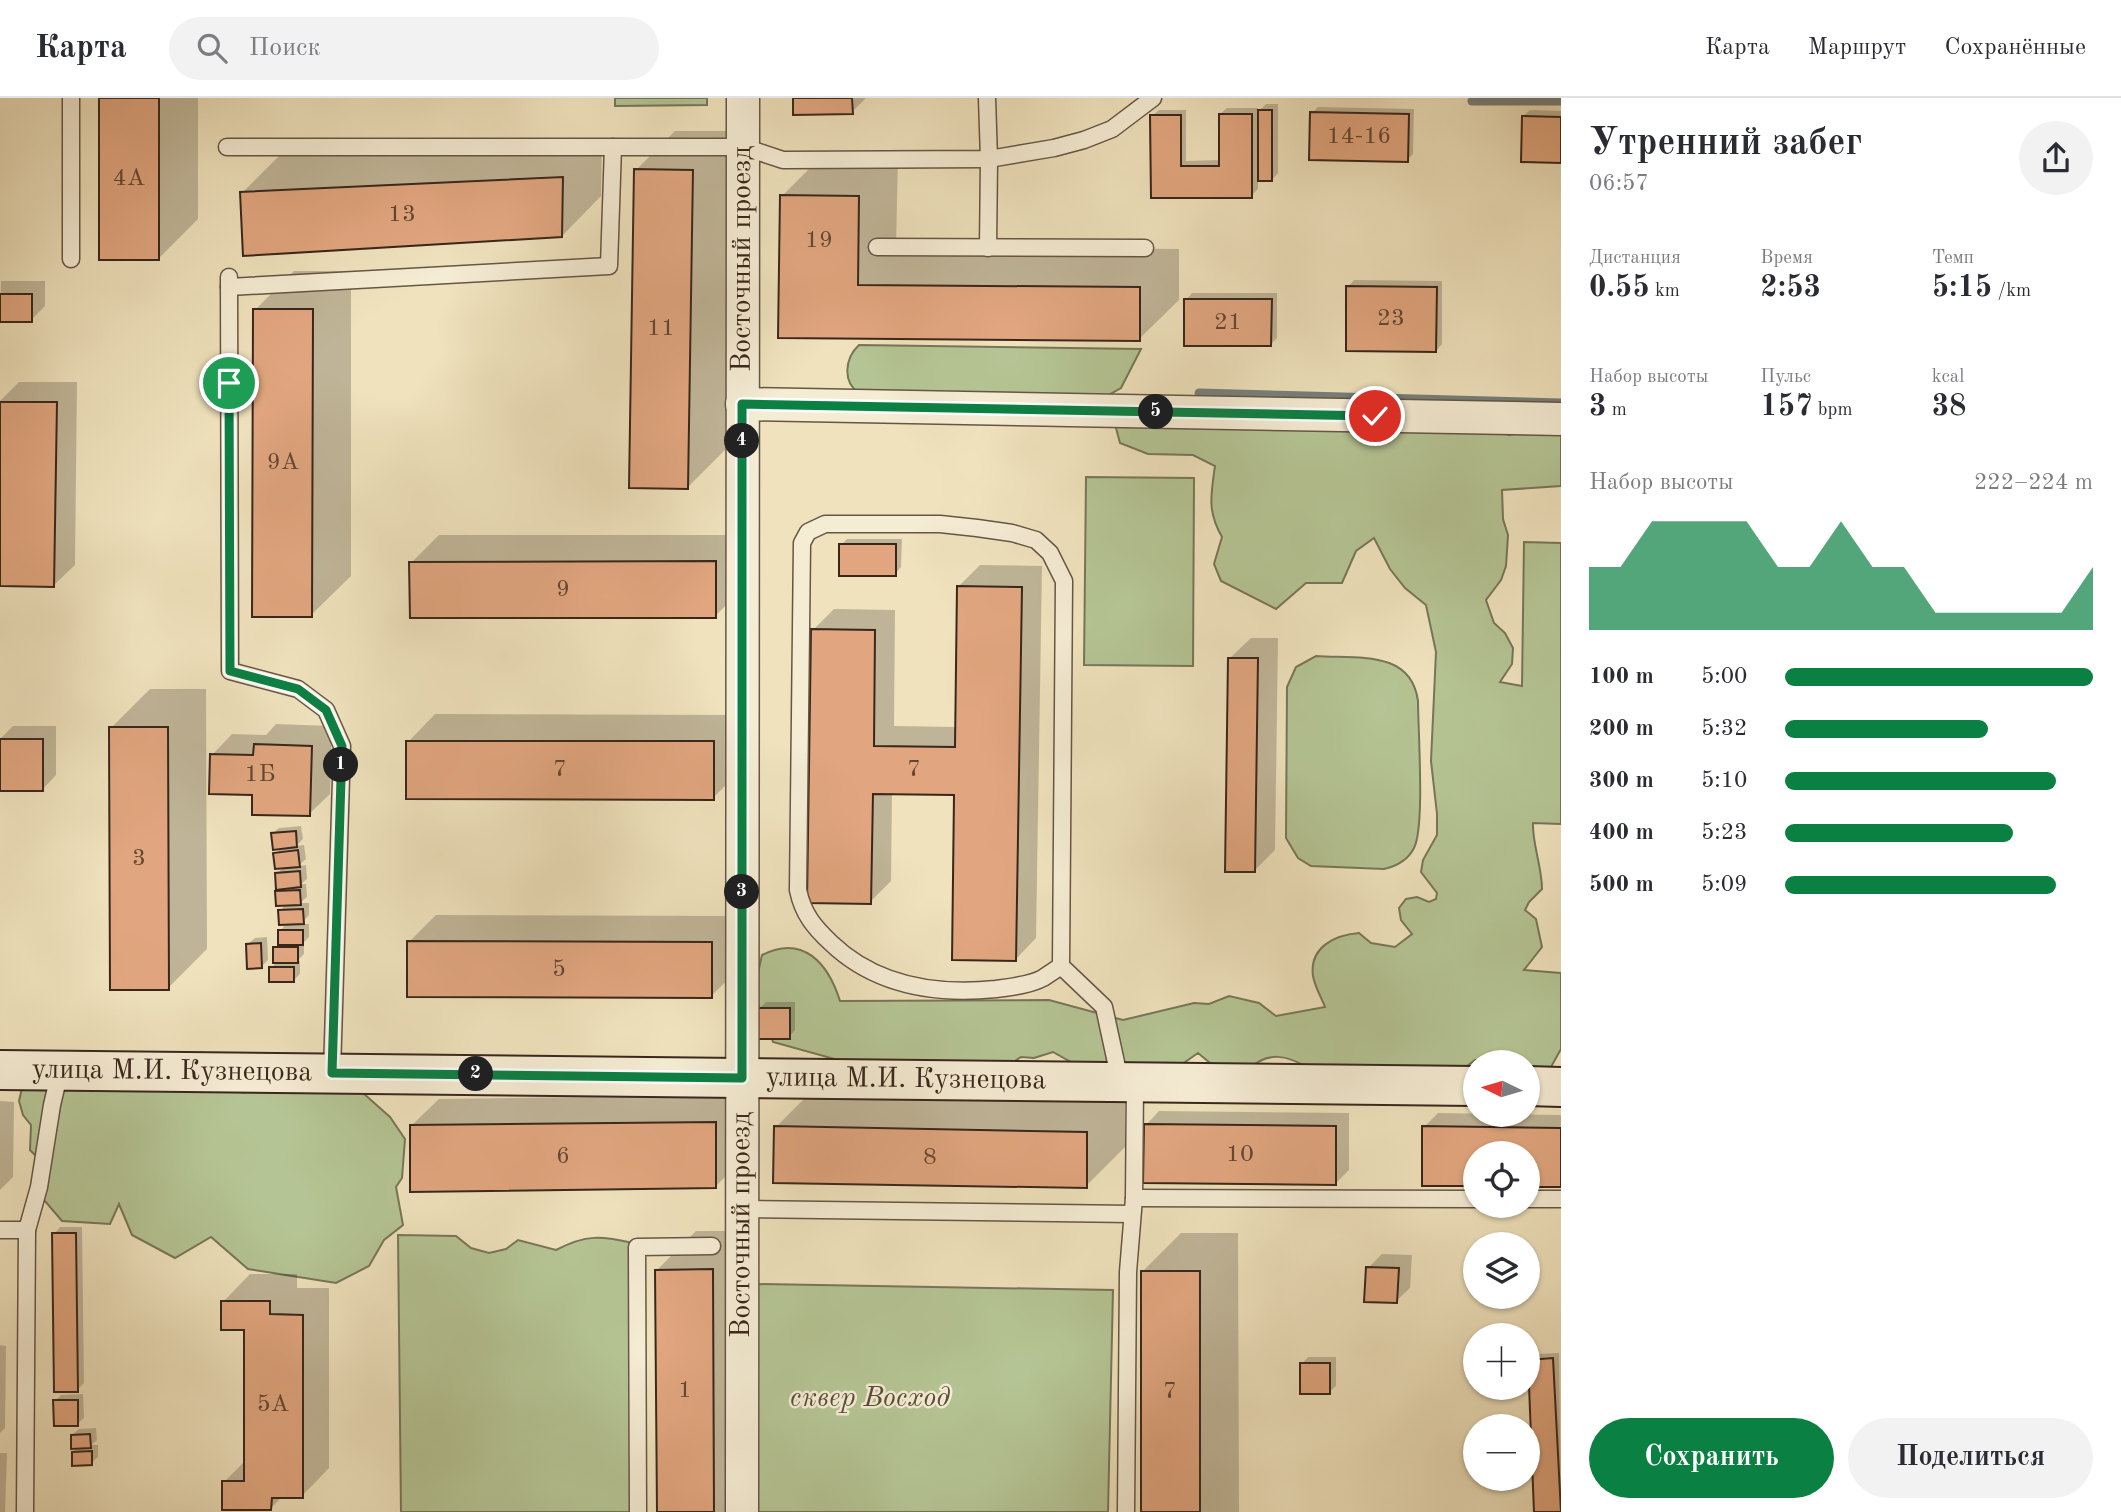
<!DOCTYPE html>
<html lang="ru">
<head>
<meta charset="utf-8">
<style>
  :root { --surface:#fff; --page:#f2f2f3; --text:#2b2b33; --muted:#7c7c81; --line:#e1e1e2; --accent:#0b8043 }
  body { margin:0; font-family:"Old Standard TT",serif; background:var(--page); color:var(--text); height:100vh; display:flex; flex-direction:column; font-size:26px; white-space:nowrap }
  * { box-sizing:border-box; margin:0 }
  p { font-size:23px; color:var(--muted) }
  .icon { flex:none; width:38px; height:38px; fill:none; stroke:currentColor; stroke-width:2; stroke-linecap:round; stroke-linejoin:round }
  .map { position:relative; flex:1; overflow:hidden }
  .drawer { display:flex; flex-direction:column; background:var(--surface); width:560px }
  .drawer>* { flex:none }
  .needle { width:46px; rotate:275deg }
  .fabs { position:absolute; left:1463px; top:952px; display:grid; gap:14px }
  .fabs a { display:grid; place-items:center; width:77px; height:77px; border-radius:50%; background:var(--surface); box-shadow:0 2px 5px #0004; font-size:35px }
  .pin { position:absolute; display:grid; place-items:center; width:60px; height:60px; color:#fff; margin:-30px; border:4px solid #fff; border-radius:50%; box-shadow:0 2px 7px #0007 }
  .km { position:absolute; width:35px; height:35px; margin:-18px; border-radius:50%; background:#222; color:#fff; font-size:19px; line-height:35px; text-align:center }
  .round { display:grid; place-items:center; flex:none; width:74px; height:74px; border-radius:37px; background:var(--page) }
  .summary { display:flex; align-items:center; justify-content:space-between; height:119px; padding:0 28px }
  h1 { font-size:38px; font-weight:700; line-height:52px }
  .metrics { display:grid; grid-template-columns:repeat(3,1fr); gap:10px; height:119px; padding:7px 28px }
  .metrics div { display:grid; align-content:center }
  .metrics b { font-size:30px; font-weight:700 }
  .metrics small { font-size:19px; font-weight:400 }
  .metrics p { font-size:19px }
  .chart { height:196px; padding:14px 28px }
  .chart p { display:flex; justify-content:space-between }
  .chart svg { width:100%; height:126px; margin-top:7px; fill:var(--accent); opacity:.7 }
  .cta { display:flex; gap:14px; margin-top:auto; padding:14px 28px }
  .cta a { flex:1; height:80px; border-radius:42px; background:var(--accent); color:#fff; font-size:28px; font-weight:700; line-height:80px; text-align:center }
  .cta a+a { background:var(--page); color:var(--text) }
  ul { padding:0 28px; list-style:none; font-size:23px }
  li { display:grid; grid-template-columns:112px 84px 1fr; align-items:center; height:52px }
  li i { height:18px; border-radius:9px; background:var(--accent) }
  header { display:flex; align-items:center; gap:42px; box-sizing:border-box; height:98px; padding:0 35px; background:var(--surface); border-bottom:2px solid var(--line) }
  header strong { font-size:33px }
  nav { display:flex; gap:38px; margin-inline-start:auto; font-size:24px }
  .search { width:490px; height:63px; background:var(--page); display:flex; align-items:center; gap:18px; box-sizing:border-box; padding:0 24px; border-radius:38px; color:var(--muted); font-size:26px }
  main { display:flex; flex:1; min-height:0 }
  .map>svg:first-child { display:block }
  .green { fill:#b5c494; stroke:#777658; stroke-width:2 }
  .shadow { fill:#0003 }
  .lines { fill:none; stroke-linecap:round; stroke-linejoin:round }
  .stream { stroke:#76807b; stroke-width:9 }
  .building { fill:#e1a67f; stroke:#39271c; stroke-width:2 }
  .lane-casing { stroke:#665644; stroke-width:19 }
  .street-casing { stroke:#665644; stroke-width:35 }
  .secondary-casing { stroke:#39271c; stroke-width:42 }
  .lane { stroke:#f5ecd4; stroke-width:16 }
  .street { stroke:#f5ecd4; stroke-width:32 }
  .secondary { stroke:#f5ecd4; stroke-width:38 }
  .route-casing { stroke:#fff; stroke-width:14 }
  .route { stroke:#0b8043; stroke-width:9 }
  .labels { text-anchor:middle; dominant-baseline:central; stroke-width:5; stroke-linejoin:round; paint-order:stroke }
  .number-label { font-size:24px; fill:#634735 }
  .street-label { font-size:28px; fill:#39271c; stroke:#f5ecd4 }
  .park-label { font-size:28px; font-style:italic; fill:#584e3a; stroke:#f5ecd4 }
</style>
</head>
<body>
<header>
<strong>Карта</strong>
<div class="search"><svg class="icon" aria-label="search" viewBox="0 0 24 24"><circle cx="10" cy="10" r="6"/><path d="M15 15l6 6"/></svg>Поиск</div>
<nav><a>Карта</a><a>Маршрут</a><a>Сохранённые</a></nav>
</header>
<main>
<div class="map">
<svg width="1561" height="1414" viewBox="0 0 1561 1414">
  <rect width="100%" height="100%" fill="#efe2bd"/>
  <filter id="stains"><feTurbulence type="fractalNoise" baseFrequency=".00286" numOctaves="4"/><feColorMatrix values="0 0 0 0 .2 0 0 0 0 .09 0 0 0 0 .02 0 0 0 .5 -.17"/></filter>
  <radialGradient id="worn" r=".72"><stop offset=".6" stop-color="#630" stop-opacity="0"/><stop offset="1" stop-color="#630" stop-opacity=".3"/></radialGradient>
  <!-- green -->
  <g class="green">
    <path d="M615,0H707V7L615,8Z"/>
    <path d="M859,247L1141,251L1121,290L1103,300L859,295C842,284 845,260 859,247Z"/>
    <path d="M1123,318L1242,324L1268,331L1287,325H1475L1509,337L1561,326V388L1502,392L1503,421L1508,437L1506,468L1501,482L1486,502L1494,525L1505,535L1513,550L1512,566L1500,584L1522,588L1524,444L1561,445V726L1533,725C1532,745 1542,769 1542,791L1529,804L1525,812L1536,821L1542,849L1524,872L1561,875V951L1551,969L1528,975V964L1475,962L1458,975L1308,970C1287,957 1268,953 1249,971L1216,970L1198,955L1178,969L1071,964L1053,954L1034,960L1021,959L1004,970L838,962L773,944C769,931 759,913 757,902C754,888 759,871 762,857C803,836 828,865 840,903L1049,902L1123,922L1194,905L1209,906L1229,898L1259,905L1276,918L1325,909C1321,899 1315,889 1313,878C1309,849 1335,837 1359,835L1371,845L1395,849L1412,836L1401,822L1399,810L1406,801L1417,799L1429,804L1436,801L1437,795L1421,774L1423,762L1437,737V716L1431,663L1436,554L1426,507L1405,490L1390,471L1374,440L1356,453L1342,485H1306L1276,511L1221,483L1214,466L1222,439C1207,413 1211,397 1215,368L1193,357L1148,356L1120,345L1116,330Z"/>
    <path d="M1086,379L1194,380L1193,568L1084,567Z"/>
    <path d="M1316,558C1356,561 1411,551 1418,603C1418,632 1425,729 1414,750C1408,762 1397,768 1384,771L1311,768L1298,760L1286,740L1287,589L1296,569Z"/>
    <path d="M216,982L244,995L262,986L363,995L390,1019L405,1041L402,1080L396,1089L403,1127L384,1142L369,1168L336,1185L248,1171L211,1139L175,1160L132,1137L119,1106L110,1126L62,1123L44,1102L47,1069L30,1052L31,1027L23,1017L19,1003L22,990Z"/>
    <path d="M398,1137L456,1138L471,1150L489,1155L506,1151L518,1142L556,1152C586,1136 602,1138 633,1145L632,1414H401Z"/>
    <path d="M756,1186L1113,1192L1108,1414H757Z"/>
  </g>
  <!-- shadow -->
  <g class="shadow">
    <path d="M101,0H198V121L159,160Z"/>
    <path d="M794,0H866L852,14Z"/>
    <path d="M1266,6H1278V75L1272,82H1258V91L1251,98H1152V18L1159,12H1186V63L1220,62V16L1227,10H1258V14Z"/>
    <path d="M1318,9L1414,11L1413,56L1407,62L1312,15Z"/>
    <path d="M1530,12L1561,13V63L1523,18Z"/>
    <path d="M675,33H731L727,350L688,389L636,72Z"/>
    <path d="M602,40L601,98L562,138L242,95L281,56Z"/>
    <path d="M821,59L898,60L896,149L1179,151V202L1139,241L780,238L782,98Z"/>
    <path d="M294,173H351V478L311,517L255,212Z"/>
    <path d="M1354,182L1442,183V246L1436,253L1348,189Z"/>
    <path d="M1,183H45V208L31,222H0Z"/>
    <path d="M1192,195H1277V240L1271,246L1186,202Z"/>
    <path d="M19,284H77L75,467L54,487H0V303Z"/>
    <path d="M439,437H742L743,491L715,518L411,465Z"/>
    <path d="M847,441H902L901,469L895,476L841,447Z"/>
    <path d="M980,467L1042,468L1036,840L1016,861L956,695L892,694L891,783L870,804L813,532L834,511L895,512L894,628L957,629L959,488Z"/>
    <path d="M1251,540H1278L1275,752L1254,773L1230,560Z"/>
    <path d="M150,591H206L207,851L168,890L111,630Z"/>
    <path d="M435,616L741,617V672L713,700L408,644Z"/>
    <path d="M276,626L332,628L330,696L309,716L253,695L212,657L232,636L266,637Z"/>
    <path d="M13,628H56V677L43,691H0V641Z"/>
    <path d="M301,728L303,741L296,748L304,747L306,761L298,768L306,767L307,781L301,786H306L307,799L300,805H309V817L301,826H309V839L304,844V856L297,863H300V876L294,882L271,870L278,863L275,850L280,845V833L287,825L280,813L286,806L277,794L281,789L276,776L284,769L275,756L282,749L272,736L279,730Z"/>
    <path d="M436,817L739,818V871L711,898L409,844Z"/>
    <path d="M267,839L268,862L261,869L248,846L255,840Z"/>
    <path d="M766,904H795V932L789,939L759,911Z"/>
    <path d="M815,990L1125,996V1049L1086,1088L776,1029Z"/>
    <path d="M743,997V1061L716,1088L411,1028L439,1001Z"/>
    <path d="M0,1003L14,1004L13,1079L0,1092Z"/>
    <path d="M1159,1013L1349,1015V1072L1335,1086L1146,1027Z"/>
    <path d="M1438,1015L1561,1017V1087H1528V1055H1475V1086H1423L1424,1029Z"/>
    <path d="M60,1129H82L84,1285L77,1292L54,1136Z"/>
    <path d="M696,1133H752L753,1414H659L657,1172Z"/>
    <path d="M1181,1135H1238L1239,1414H1143L1142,1174Z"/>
    <path d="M1382,1156L1412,1157L1410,1190L1396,1203L1368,1170Z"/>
    <path d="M250,1176H297V1190H329V1370L302,1398H283L271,1410L224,1384L245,1363L246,1230L223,1204Z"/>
    <path d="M0,1247L6,1248L5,1330L0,1335Z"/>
    <path d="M1559,1255L1561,1414H1536L1528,1262L1535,1256Z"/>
    <path d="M1308,1259H1336V1288L1329,1294L1302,1266Z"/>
    <path d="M83,1296L84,1320L77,1326L55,1303L61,1297Z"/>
    <path d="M96,1330L97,1342L91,1347H98V1359L91,1365L73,1354L79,1349L72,1337L79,1331Z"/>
    <path d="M0,1355H7L5,1414H0Z"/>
  </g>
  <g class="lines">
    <!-- stream -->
    <g class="stream">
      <path d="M1472,3H1561"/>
      <path d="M1199,295L1561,305"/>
    </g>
  </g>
  <!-- building -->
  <g class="building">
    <rect x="99" y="0" width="60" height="162"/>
    <path d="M793,0H852L853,16L793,17Z"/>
    <rect x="1258" y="12" width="14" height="71"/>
    <path d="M1310,14L1409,16L1408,64L1309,62Z"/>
    <path d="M1219,16H1252V100H1151L1150,17H1181V68H1219Z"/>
    <path d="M1522,18L1561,19V65L1521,64Z"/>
    <path d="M634,71L693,72L688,391L629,390Z"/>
    <path d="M563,79L562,139L243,158L240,94Z"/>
    <path d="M780,97L859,98L858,187L1140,189V243L778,240Z"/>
    <path d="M1346,188L1437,189L1436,254L1346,253Z"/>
    <rect x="0" y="196" width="32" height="28"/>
    <path d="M1184,201H1272L1271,248H1184Z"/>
    <path d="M253,211H313L312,519H252Z"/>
    <path d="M0,304H57L54,489L0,488Z"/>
    <rect x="839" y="446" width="57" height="32"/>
    <path d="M716,463V520H410L409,464Z"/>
    <path d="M957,488L1022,489L1016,863L952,862L954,697L873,696L871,806L807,805L811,531L875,532L874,648L955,649Z"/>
    <path d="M1228,560H1258L1255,774H1225Z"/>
    <path d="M109,629H168L169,892H110Z"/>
    <rect x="0" y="641" width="43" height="52"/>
    <path d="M406,643H714V702L406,701Z"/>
    <path d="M254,646L312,648L310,718L252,717V697L209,696L210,656L253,657Z"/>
    <path d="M296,733L297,749L273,752L271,735Z"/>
    <path d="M298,752L300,769L275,771L273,755Z"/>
    <path d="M300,773L301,789L276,792L275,775Z"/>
    <path d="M300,792L301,807L276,808L275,793Z"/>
    <path d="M303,811L304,826L279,827L278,812Z"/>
    <rect x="278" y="832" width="25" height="15"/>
    <path d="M407,843L712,844V900L407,899Z"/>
    <path d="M261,845L262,870L247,871L246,846Z"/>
    <rect x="273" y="849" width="25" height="16"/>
    <rect x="269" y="869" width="25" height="15"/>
    <rect x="757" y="910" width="33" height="31"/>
    <path d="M716,1024V1090L410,1094V1027Z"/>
    <path d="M1144,1026L1336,1028V1087L1143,1085Z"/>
    <path d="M774,1028L1087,1034V1090L773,1085Z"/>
    <path d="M1422,1028L1561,1030V1089H1528V1055H1475V1088H1422Z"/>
    <path d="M52,1135H76L78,1294H54Z"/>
    <path d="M1366,1169L1399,1170L1397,1205L1364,1204Z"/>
    <path d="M713,1171L714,1414H657L655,1172Z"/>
    <rect x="1141" y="1173" width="59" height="241"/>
    <path d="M221,1203H270V1216L303,1217V1400H272L271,1412H222V1383H244V1232H221Z"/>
    <path d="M1553,1260L1561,1414H1534L1528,1262Z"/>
    <rect x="1300" y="1265" width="30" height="31"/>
    <path d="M53,1302H78V1328H54Z"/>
    <path d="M90,1336L91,1350L71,1351V1337Z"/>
    <path d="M92,1353V1367L72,1368V1354Z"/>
  </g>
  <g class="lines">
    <defs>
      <g id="lane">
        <path d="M987,0L989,61L988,150"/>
        <path d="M227,49H744L783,62L989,61L1054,50L1084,42L1112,31L1153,0"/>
        <path d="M877,149L1145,150"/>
        <path d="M71,161V0"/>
        <path d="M229,179L230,573L298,591L326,612L342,648L332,975"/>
        <path d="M229,189L609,168L613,49"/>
        <path d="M1061,868C1055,872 1049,876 1043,880C1030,887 1011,889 996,891C937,897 876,888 831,845C814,829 803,816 798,792L802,445L808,434L825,426H940L977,430L1012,435L1036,442L1050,455L1064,483L1061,868L1104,909L1120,983"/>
        <path d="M1134,1100L1475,1101"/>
        <path d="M1528,1101H1561"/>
        <path d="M740,1111L1132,1116"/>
        <path d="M0,1132H27L39,1089L52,1007L60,973"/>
        <path d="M25,1414L27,1132"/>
        <path d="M638,1414L637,1149L712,1148"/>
        <path d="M1126,1414L1128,1174L1134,1100L1135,986"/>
      </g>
      <g id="street">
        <path d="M742,306L1561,321"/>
        <path id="s1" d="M742,1414L743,0"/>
      </g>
      <g id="secondary">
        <path id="s2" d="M0,972L1475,988"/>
        <path d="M1528,988L1561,989"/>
      </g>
    </defs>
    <!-- lane casing -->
    <use href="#lane" class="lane-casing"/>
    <!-- street casing -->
    <use href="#street" class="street-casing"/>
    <!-- secondary casing -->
    <use href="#secondary" class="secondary-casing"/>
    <!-- lane -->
    <use href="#lane" class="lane"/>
    <!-- street -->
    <use href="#street" class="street"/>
    <!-- secondary -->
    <use href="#secondary" class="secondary"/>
  </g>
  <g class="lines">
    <defs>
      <path id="route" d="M229,285L230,573L298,591L326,612L342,648L332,975L742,980V306L1375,318"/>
    </defs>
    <!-- route casing -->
    <use href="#route" class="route-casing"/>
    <!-- route -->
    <use href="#route" class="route"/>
  </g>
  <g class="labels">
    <!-- number labels -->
    <g class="number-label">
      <text x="1359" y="39">14-16</text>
      <text x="129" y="81">4А</text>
      <text x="402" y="117">13</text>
      <text x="819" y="143">19</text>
      <text x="1391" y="221">23</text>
      <text x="1228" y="225">21</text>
      <text x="661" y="231">11</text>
      <text x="283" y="365">9А</text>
      <text x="563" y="492">9</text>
      <text x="560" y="672">7</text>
      <text x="914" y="672">7</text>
      <text x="260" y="677">1Б</text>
      <text x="139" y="761">3</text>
      <text x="559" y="872">5</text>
      <text x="1240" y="1057">10</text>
      <text x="563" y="1059">6</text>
      <text x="930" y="1060">8</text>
      <text x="685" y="1293">1</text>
      <text x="1170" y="1294">7</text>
      <text x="273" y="1307">5А</text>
    </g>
    <!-- street labels -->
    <g class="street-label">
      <text stroke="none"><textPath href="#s1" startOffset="1253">Восточный проезд</textPath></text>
      <text stroke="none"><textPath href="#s2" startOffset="172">улица М.И. Кузнецова</textPath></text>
      <text stroke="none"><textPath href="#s2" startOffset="906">улица М.И. Кузнецова</textPath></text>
      <text stroke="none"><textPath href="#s1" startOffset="287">Восточный проезд</textPath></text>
    </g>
    <!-- park labels -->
    <g class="park-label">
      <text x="870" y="1301">сквер Восход</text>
    </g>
  </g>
  <rect width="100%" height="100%" filter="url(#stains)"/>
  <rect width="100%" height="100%" fill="url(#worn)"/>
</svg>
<div class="fabs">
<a><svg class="needle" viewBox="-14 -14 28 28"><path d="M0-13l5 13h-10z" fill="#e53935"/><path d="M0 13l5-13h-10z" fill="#7c7c81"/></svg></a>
<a><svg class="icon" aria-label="locate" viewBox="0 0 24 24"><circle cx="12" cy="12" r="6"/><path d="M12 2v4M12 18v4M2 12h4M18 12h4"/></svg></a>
<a><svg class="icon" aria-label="layers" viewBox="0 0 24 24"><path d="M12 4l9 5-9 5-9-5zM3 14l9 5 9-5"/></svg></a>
<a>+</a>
<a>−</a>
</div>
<div class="pin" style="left:229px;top:285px;background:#1e9e55"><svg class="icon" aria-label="arrive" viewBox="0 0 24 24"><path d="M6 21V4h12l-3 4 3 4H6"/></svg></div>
<div class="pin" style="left:1375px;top:318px;background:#d93025"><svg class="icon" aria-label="check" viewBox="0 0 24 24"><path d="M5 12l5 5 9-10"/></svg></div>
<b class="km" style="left:341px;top:667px">1</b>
<b class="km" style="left:476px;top:976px">2</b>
<b class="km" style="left:742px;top:794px">3</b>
<b class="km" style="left:742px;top:343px">4</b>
<b class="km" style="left:1156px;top:314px">5</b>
</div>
<section class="drawer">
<div class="summary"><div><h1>Утренний забег</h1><p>06:57</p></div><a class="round"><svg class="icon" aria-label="share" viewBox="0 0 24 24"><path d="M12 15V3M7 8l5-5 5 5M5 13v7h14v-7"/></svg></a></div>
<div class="metrics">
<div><p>Дистанция</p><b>0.55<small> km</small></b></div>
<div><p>Время</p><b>2:53</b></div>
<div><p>Темп</p><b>5:15<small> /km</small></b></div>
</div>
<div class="metrics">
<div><p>Набор высоты</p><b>3<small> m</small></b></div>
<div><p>Пульс</p><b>157<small> bpm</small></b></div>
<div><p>kcal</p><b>38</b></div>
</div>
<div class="chart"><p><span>Набор высоты</span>222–224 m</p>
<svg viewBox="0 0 160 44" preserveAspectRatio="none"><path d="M0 44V22L10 22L20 6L30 6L40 6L50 6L60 22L70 22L80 6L90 22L100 22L110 38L120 38L130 38L140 38L150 38L160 22V44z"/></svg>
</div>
<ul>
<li><b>100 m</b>5:00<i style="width:100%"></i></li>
<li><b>200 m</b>5:32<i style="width:66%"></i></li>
<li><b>300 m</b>5:10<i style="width:88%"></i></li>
<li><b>400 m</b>5:23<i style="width:74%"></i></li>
<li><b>500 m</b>5:09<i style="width:88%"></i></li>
</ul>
<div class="cta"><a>Сохранить</a><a>Поделиться</a></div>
</section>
</main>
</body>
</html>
